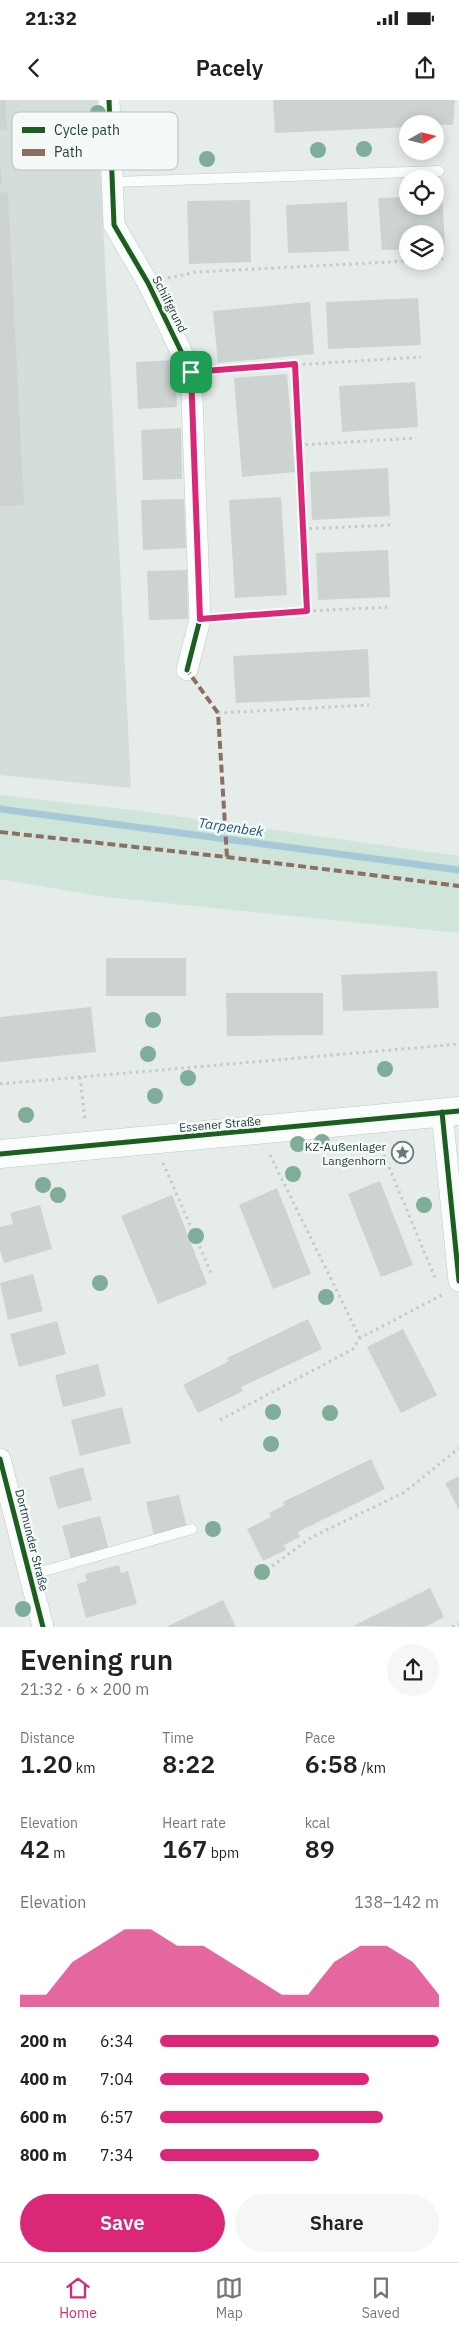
<!DOCTYPE html>
<html lang="en">
<head>
<meta charset="utf-8">
<style>
  :root { --surface:#fff; --page:#f6f6f6; --text:#222; --muted:#767676; --line:#e0e0e0; --accent:#db2777 }
  body { margin:0; font-family:"IBM Plex Sans",sans-serif; background:var(--page); color:var(--text); height:100vh; display:flex; flex-direction:column; font-size:19px; white-space:nowrap }
  * { box-sizing:border-box; margin:0 }
  p { font-size:16px; color:var(--muted) }
  .icon { flex:none; width:28px; height:28px; fill:none; stroke:currentColor; stroke-width:2; stroke-linecap:round; stroke-linejoin:round }
  .map { position:relative; height:1527px; overflow:hidden }
  .details { display:flex; flex-direction:column; background:var(--surface); flex:1 }
  .details>* { flex:none }
  .needle { width:32px; rotate:82deg }
  .buttons { position:absolute; left:399px; top:15px; display:grid; gap:10px }
  .buttons a { display:grid; place-items:center; width:45px; height:45px; border-radius:50%; background:var(--surface); box-shadow:0 2px 12px #0003; font-size:25px }
  .pin { position:absolute; display:grid; place-items:center; width:42px; height:42px; color:#fff; margin:-21px; border-radius:10px; box-shadow:0 2px 8px #0006 }
  .round { display:grid; place-items:center; flex:none; width:52px; height:52px; border-radius:26px; background:var(--page) }
  .overview { display:flex; align-items:center; justify-content:space-between; height:85px; padding:0 20px }
  h1 { font-size:28px; font-weight:600; line-height:38px }
  .figures { display:grid; grid-template-columns:repeat(3,1fr); gap:8px; height:85px; padding:5px 20px }
  .figures div { display:grid; align-content:center }
  .figures b { font-size:25px; font-weight:600 }
  .figures small { font-size:14px; font-weight:400 }
  .figures p { font-size:14px }
  .chart { height:140px; padding:10px 20px }
  .chart p { display:flex; justify-content:space-between }
  .chart svg { width:100%; height:90px; margin-top:5px; fill:var(--accent); opacity:.7 }
  .primary-button { display:flex; gap:10px; margin-top:auto; padding:10px 20px }
  .primary-button a { flex:1; height:58px; border-radius:30px; background:var(--accent); color:#fff; font-size:20px; font-weight:600; line-height:58px; text-align:center }
  .primary-button a+a { background:var(--page); color:var(--text) }
  ul { padding:0 20px; list-style:none; font-size:16px }
  li { display:grid; grid-template-columns:80px 60px 1fr; align-items:center; height:38px }
  li i { height:12px; border-radius:6px; background:var(--accent) }
  .status { display:flex; justify-content:space-between; align-items:center; height:35px; padding:0 25px; background:var(--surface); direction:ltr }
  .status svg { height:14px; fill:currentColor }
  header { display:flex; justify-content:space-between; align-items:center; height:65px; padding:0 20px; background:var(--surface); font-size:22px; font-weight:600 }
  .tabs { display:flex; justify-content:space-around; align-items:center; height:70px; border-top:1px solid var(--line); background:var(--surface); font-size:14px; color:var(--muted) }
  .tabs a { display:grid; justify-items:center; gap:2px }
  .tabs .on { color:var(--accent) }
  .map>svg:first-child { display:block }
  .built { fill:#d4dddb }
  .green { fill:#cfe5da }
  .lines { fill:none; stroke-linecap:round; stroke-linejoin:round }
  .stream { stroke:#a6c9da; stroke-width:7 }
  .building { fill:#cdd3d1 }
  .lane-casing { stroke:#c3c9c7; stroke-width:11 }
  .street-casing { stroke:#c3c9c7; stroke-width:22 }
  .secondary-casing { stroke:#c2c9c8; stroke-width:29 }
  .path { stroke:#c2cbca; stroke-width:3; stroke-dasharray:2.5 4; stroke-linecap:butt }
  .lane { stroke:#fbfcfc; stroke-width:10 }
  .street { stroke:#fbfcfc; stroke-width:21 }
  .secondary { stroke:#fbfcfc; stroke-width:28 }
  .quiet { stroke:#8d6e63; stroke-width:4; stroke-dasharray:8 4; stroke-linecap:butt }
  .cycleway-casing { stroke:#f5faf8; stroke-width:8 }
  .cycleway { stroke:#1b5e20; stroke-width:5 }
  .tree { fill:#80ac9a }
  .route-casing { stroke:#fff; stroke-width:10 }
  .route { stroke:#db2777; stroke-width:6 }
  .labels { text-anchor:middle; dominant-baseline:central; stroke-width:5; stroke-linejoin:round; paint-order:stroke }
  .street-label { font-size:12px; fill:#23403e; stroke:#f5faf8 }
  .poi-label { font-size:12px; fill:#23403e; stroke:#f5faf8; text-anchor:end }
  .water-label { font-size:14px; font-style:italic; fill:#1b597e; stroke:#f5faf8 }
  .key { fill:#f5faf8; stroke:#b6c2c0; stroke-width:1 }
  .key-label { font-size:14px; fill:#23403e }
</style>
</head>
<body>
<div class="status"><b>21:32</b><svg viewBox="0 0 49 12"><path d="M0 12V9h3v3zM5 12V6h3v6zM10 12V3h3v9zM15 12V0h3v12zM26 1h20v11H26zM47 4h2v5h-2z"/></svg></div>
<header><svg class="icon" aria-label="back" viewBox="0 0 24 24"><path d="M15 5l-7 7 7 7"/></svg>Pacely<svg class="icon" aria-label="share" viewBox="0 0 24 24"><path d="M12 15V3M7 8l5-5 5 5M5 13v7h14v-7"/></svg></header>
<div class="map">
<svg width="459" height="1527" viewBox="0 0 459 1527">
  <rect width="100%" height="100%" fill="#e6ecea"/>
  <!-- built -->
  <path class="built" d="M0,0H97L131,688L0,675Z"/>
  <!-- green -->
  <path class="green" d="M0,695L140,711L459,756V833L97,796L0,779Z"/>
  <g class="lines">
    <!-- stream -->
    <path class="stream" d="M0,709L459,770"/>
  </g>
  <!-- building -->
  <g class="building">
    <path d="M0,0H5L7,30H0Z"/>
    <path d="M273,0H455L453,25L408,24V27L275,33Z"/>
    <path d="M0,69H1L2,85H0Z"/>
    <path d="M8,92L24,405L0,406V93Z"/>
    <path d="M442,94L445,146L435,147V134H408V149L382,150L378,98L408,97V106H435V95Z"/>
    <path d="M250,100L251,162L189,164L187,101Z"/>
    <path d="M347,102L349,151L288,153L286,105Z"/>
    <path d="M418,198L421,245L328,249L326,202Z"/>
    <path d="M310,202L314,254L218,263L213,211Z"/>
    <path d="M175,260L177,307L138,309L136,262Z"/>
    <path d="M287,274L295,372L242,377L234,278Z"/>
    <path d="M415,282L418,327L342,332L339,286Z"/>
    <path d="M181,328L182,379L143,380L141,330Z"/>
    <path d="M388,368L390,416L312,420L310,372Z"/>
    <path d="M281,397L287,495L235,498L229,400Z"/>
    <path d="M184,399L186,448L143,450L141,400Z"/>
    <path d="M388,450L390,497L318,500L316,453Z"/>
    <path d="M187,470L188,519L149,520L147,471Z"/>
    <path d="M368,549L370,597L236,603L233,556Z"/>
    <rect x="106" y="858" width="80" height="38"/>
    <path d="M437,871L439,908L343,911L341,875Z"/>
    <path d="M226,893H323V935L227,936Z"/>
    <path d="M91,907L96,952L0,962V917Z"/>
    <path d="M380,1081L413,1165L381,1177L348,1094Z"/>
    <path d="M277,1088L311,1174L273,1189L239,1105Z"/>
    <path d="M172,1095L207,1184L158,1204L121,1116Z"/>
    <path d="M40,1105L52,1149L4,1163L0,1150V1127L13,1124L10,1113Z"/>
    <path d="M33,1174L43,1211L8,1220L0,1183Z"/>
    <path d="M308,1219L322,1249L241,1287L243,1291L198,1313L183,1285L229,1261L227,1258Z"/>
    <path d="M57,1221L66,1254L19,1267L10,1234Z"/>
    <path d="M403,1229L437,1295L401,1313L367,1247Z"/>
    <path d="M98,1264L106,1296L63,1307L55,1275Z"/>
    <path d="M122,1307L131,1343L80,1356L71,1320Z"/>
    <path d="M371,1359L385,1389L298,1432L300,1437L284,1445L286,1450L263,1461L247,1429L271,1417L269,1413L285,1405L283,1402Z"/>
    <path d="M83,1367L92,1400L58,1409L49,1377Z"/>
    <path d="M459,1376V1410L445,1383Z"/>
    <path d="M179,1395L187,1428L154,1435L146,1402Z"/>
    <path d="M100,1416L109,1450L71,1459L62,1426Z"/>
    <path d="M119,1465L121,1473L128,1471L137,1504L86,1518L77,1484L87,1481L85,1474Z"/>
    <path d="M430,1488L444,1517L431,1524L424,1527L353,1526Z"/>
    <path d="M223,1500L236,1527H166Z"/>
  </g>
  <g class="lines">
    <defs>
      <g id="lane">
        <path d="M113,82L439,71"/>
        <path d="M30,1475L192,1429"/>
      </g>
      <g id="street">
        <path d="M109,0L114,125L148,183L191,272L200,519L187,570"/>
        <path d="M442,1012L459,1181"/>
        <path d="M0,1359L43,1527"/>
      </g>
      <path id="secondary" d="M0,1054L459,1011"/>
    </defs>
    <!-- lane casing -->
    <use href="#lane" class="lane-casing"/>
    <!-- street casing -->
    <use href="#street" class="street-casing"/>
    <!-- secondary casing -->
    <use href="#secondary" class="secondary-casing"/>
    <!-- path -->
    <g class="path">
      <path d="M435,159H443"/>
      <path d="M168,178L197,172L408,161"/>
      <path d="M212,270L421,257"/>
      <path d="M299,345L416,338"/>
      <path d="M303,429L390,425"/>
      <path d="M307,511L390,507"/>
      <path d="M223,517L307,511L295,264"/>
      <path d="M218,613L369,605"/>
      <path d="M80,977L85,1021"/>
      <path d="M0,984L459,944"/>
      <path d="M379,1043L435,1178"/>
      <path d="M270,1055L360,1238"/>
      <path d="M163,1063L212,1175"/>
      <path d="M220,1320L353,1249L360,1238L442,1195"/>
      <path d="M272,1466L312,1437L405,1392L459,1348"/>
      <path d="M452,1527L459,1524"/>
    </g>
    <!-- lane -->
    <use href="#lane" class="lane"/>
    <!-- street -->
    <use href="#street" class="street"/>
    <!-- secondary -->
    <use href="#secondary" class="secondary"/>
    <!-- quiet -->
    <g class="quiet">
      <path d="M188,567L187,570L218,613L227,757"/>
      <path d="M0,732L235,758L459,786"/>
    </g>
    <defs>
      <g id="cycleway">
        <path d="M109,0L114,125L148,183L191,272L200,519L187,570"/>
        <path d="M442,1012L459,1181"/>
        <path d="M0,1054L459,1011"/>
        <path d="M0,1359L43,1527"/>
      </g>
    </defs>
    <!-- cycleway casing -->
    <use href="#cycleway" class="cycleway-casing"/>
    <!-- cycleway -->
    <use href="#cycleway" class="cycleway"/>
  </g>
  <!-- trees -->
  <g class="tree">
    <circle cx="98" cy="13" r="8"/>
    <circle cx="364" cy="49" r="8"/>
    <circle cx="318" cy="50" r="8"/>
    <circle cx="207" cy="59" r="8"/>
    <circle cx="153" cy="920" r="8"/>
    <circle cx="148" cy="954" r="8"/>
    <circle cx="385" cy="969" r="8"/>
    <circle cx="188" cy="978" r="8"/>
    <circle cx="155" cy="996" r="8"/>
    <circle cx="26" cy="1015" r="8"/>
    <circle cx="322" cy="1042" r="8"/>
    <circle cx="298" cy="1044" r="8"/>
    <circle cx="293" cy="1074" r="8"/>
    <circle cx="43" cy="1085" r="8"/>
    <circle cx="58" cy="1095" r="8"/>
    <circle cx="424" cy="1105" r="8"/>
    <circle cx="196" cy="1136" r="8"/>
    <circle cx="100" cy="1183" r="8"/>
    <circle cx="326" cy="1197" r="8"/>
    <circle cx="273" cy="1312" r="8"/>
    <circle cx="330" cy="1313" r="8"/>
    <circle cx="271" cy="1344" r="8"/>
    <circle cx="213" cy="1429" r="8"/>
    <circle cx="262" cy="1472" r="8"/>
    <circle cx="23" cy="1509" r="8"/>
  </g>
  <g class="lines">
    <defs>
      <path id="route" d="M295,264L307,511L200,519L191,272Z"/>
    </defs>
    <!-- route casing -->
    <use href="#route" class="route-casing"/>
    <!-- route -->
    <use href="#route" class="route"/>
  </g>
  <!-- icons -->
  <defs>
    <symbol id="sight-ring" viewBox="-11 -11 22 22"><circle r="9.5" fill="#f5faf8" stroke="#677c7a" stroke-width="1.5"/><path d="M0-6L1.8-2.2L6-1.7L2.9 1.2L3.7 5.4L0 3.3L-3.7 5.4L-2.9 1.2L-6-1.7L-1.8-2.2Z" fill="#677c7a"/></symbol>
  </defs>
  <g fill-rule="evenodd">
    <use href="#sight-ring" x="390" y="1040" width="25" height="25"/>
  </g>
  <g class="labels">
    <!-- street labels -->
    <g class="street-label">
      <text transform="translate(170 204) rotate(63)">Schilfgrund</text>
      <text transform="translate(220 1024) rotate(-5)">Essener Straße</text>
      <text transform="translate(32 1440) rotate(76)">Dortmunder Straße</text>
    </g>
    <!-- poi labels -->
    <g class="poi-label">
      <text x="386" y="1046">KZ-Außenlager<tspan x="386" dy="14">Langenhorn</tspan></text>
    </g>
    <!-- water labels -->
    <g class="water-label">
      <text transform="translate(231 727) rotate(8)">Tarpenbek</text>
    </g>
  </g>
  <!-- legend -->
  <rect x="12" y="12" width="166" height="58" rx="8" class="key"/>
  <rect x="22" y="27" width="23" height="6" fill="#1b5e20"/>
  <rect x="22" y="49" width="23" height="7" fill="#8d6e63"/>
  <g class="key-label">
    <text x="54" y="35">Cycle path</text>
    <text x="54" y="57">Path</text>
  </g>
</svg>
<div class="buttons">
<a><svg class="needle" viewBox="-14 -14 28 28"><path d="M0-13l5 13h-10z" fill="#e53935"/><path d="M0 13l5-13h-10z" fill="#767676"/></svg></a>
<a><svg class="icon" aria-label="locate" viewBox="0 0 24 24"><circle cx="12" cy="12" r="6"/><path d="M12 2v4M12 18v4M2 12h4M18 12h4"/></svg></a>
<a><svg class="icon" aria-label="layers" viewBox="0 0 24 24"><path d="M12 4l9 5-9 5-9-5zM3 14l9 5 9-5"/></svg></a>
</div>
<div class="pin" style="left:191px;top:272px;background:#1e9e55"><svg class="icon" aria-label="arrive" viewBox="0 0 24 24"><path d="M6 21V4h12l-3 4 3 4H6"/></svg></div>
</div>
<section class="details">
<div class="overview"><div><h1>Evening run</h1><p>21:32 · 6 × 200 m</p></div><a class="round"><svg class="icon" aria-label="share" viewBox="0 0 24 24"><path d="M12 15V3M7 8l5-5 5 5M5 13v7h14v-7"/></svg></a></div>
<div class="figures">
<div><p>Distance</p><b>1.20<small> km</small></b></div>
<div><p>Time</p><b>8:22</b></div>
<div><p>Pace</p><b>6:58<small> /km</small></b></div>
</div>
<div class="figures">
<div><p>Elevation</p><b>42<small> m</small></b></div>
<div><p>Heart rate</p><b>167<small> bpm</small></b></div>
<div><p>kcal</p><b>89</b></div>
</div>
<div class="chart"><p><span>Elevation</span>138–142 m</p>
<svg viewBox="0 0 160 44" preserveAspectRatio="none"><path d="M0 44V38L10 38L20 22L30 14L40 6L50 6L60 14L70 14L80 22L90 30L100 38L110 38L120 22L130 14L140 14L150 22L160 38V44z"/></svg>
</div>
<ul>
<li><b>200 m</b>6:34<i style="width:100%"></i></li>
<li><b>400 m</b>7:04<i style="width:75%"></i></li>
<li><b>600 m</b>6:57<i style="width:80%"></i></li>
<li><b>800 m</b>7:34<i style="width:57%"></i></li>
</ul>
<div class="primary-button"><a>Save</a><a>Share</a></div>
</section>
<nav class="tabs">
<a class="on"><svg class="icon" aria-label="home" viewBox="0 0 24 24"><path d="M3 11l9-7 9 7M6 9v11h12V9"/></svg>Home</a>
<a><svg class="icon" aria-label="map" viewBox="0 0 24 24"><path d="M3 6l6-2 6 2 6-2v14l-6 2-6-2-6 2zM9 4v14M15 6v14"/></svg>Map</a>
<a><svg class="icon" aria-label="saved" viewBox="0 0 24 24"><path d="M7 4h10v16l-5-4-5 4z"/></svg>Saved</a>
</nav>
</body>
</html>
